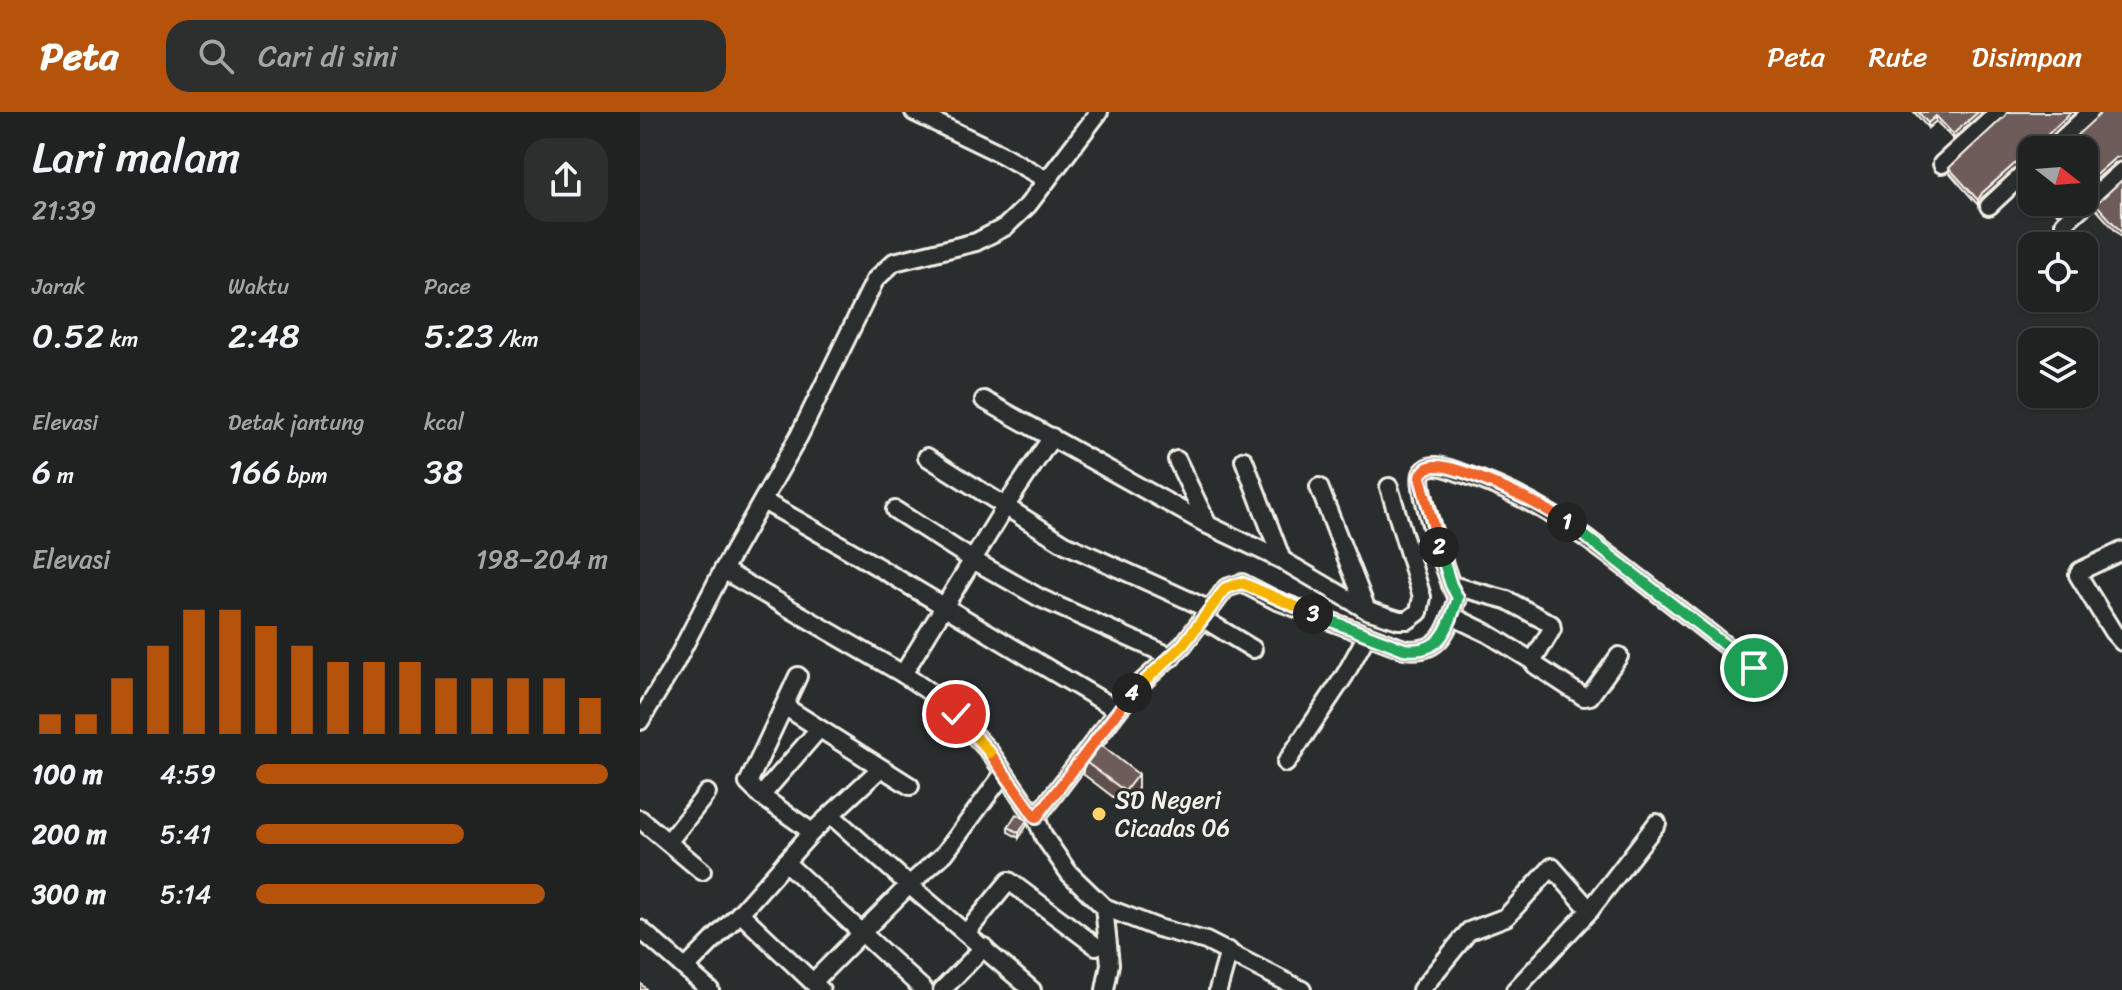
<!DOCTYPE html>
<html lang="id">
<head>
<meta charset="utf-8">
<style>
  :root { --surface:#202222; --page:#2d2f2f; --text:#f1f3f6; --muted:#a2a4a5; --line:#3d3f40; --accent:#b45309 }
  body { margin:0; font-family:Sriracha,sans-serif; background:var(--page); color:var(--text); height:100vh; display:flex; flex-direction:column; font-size:30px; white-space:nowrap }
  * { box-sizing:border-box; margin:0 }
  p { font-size:26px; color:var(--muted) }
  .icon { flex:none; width:44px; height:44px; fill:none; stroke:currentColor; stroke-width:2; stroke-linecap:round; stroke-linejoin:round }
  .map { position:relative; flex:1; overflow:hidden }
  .sheet { display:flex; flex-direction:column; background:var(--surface); width:640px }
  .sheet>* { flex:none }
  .needle { width:52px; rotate:107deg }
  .fabs { position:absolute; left:1378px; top:24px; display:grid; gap:16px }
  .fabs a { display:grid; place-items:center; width:80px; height:80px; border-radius:16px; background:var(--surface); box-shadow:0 2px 6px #0004,0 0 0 2px var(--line); font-size:40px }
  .pin { position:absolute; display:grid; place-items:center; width:68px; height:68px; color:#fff; margin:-34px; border:4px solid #fff; border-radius:50%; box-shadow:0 2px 8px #0007 }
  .km { position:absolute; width:40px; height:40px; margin:-20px; border-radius:50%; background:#222; color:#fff; font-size:22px; line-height:40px; text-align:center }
  .round { display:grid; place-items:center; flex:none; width:84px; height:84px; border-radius:24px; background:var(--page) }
  .summary { display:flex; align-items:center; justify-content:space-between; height:136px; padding:0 32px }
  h1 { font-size:44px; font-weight:600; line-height:60px }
  .figures { display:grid; grid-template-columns:repeat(3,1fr); gap:12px; height:136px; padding:8px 32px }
  .figures div { display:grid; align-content:center }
  .figures b { font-size:34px; font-weight:600 }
  .figures small { font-size:22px; font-weight:400 }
  .figures p { font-size:22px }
  .chart { height:224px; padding:16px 32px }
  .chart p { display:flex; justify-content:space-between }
  .chart svg { width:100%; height:144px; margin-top:8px; stroke:var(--accent); stroke-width:6 }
  ul { padding:0 32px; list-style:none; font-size:26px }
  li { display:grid; grid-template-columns:128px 96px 1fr; align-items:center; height:60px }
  li i { height:20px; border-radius:10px; background:var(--accent) }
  header { display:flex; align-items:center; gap:48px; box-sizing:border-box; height:112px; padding:0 40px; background:var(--accent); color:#fff }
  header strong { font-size:38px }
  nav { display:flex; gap:44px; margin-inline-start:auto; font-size:28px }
  .search { width:560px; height:72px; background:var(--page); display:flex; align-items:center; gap:20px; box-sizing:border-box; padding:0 28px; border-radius:24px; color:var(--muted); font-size:30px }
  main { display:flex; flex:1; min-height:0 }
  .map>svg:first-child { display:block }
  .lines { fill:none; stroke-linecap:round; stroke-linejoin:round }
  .street-casing { stroke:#f4f1e8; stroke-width:22 }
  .street { stroke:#2a2d2e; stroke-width:16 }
  .wall { fill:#5f4f4d; stroke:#f4f1e8; stroke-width:2 }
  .shaded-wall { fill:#4d403f; stroke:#f4f1e8; stroke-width:2 }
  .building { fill:#6e5c5a; stroke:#f4f1e8; stroke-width:2 }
  .split-1-casing { stroke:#fff; stroke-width:16 }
  .split-2-casing { stroke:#fff; stroke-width:16 }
  .split-3-casing { stroke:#fff; stroke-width:16 }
  .split-4-casing { stroke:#fff; stroke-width:16 }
  .split-5-casing { stroke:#fff; stroke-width:16 }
  .split-6-casing { stroke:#fff; stroke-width:16 }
  .split-1 { stroke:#22a559; stroke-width:10 }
  .split-2 { stroke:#f0652b; stroke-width:10 }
  .split-3 { stroke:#22a559; stroke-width:10 }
  .split-4 { stroke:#f5b400; stroke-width:10 }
  .split-5 { stroke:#f0652b; stroke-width:10 }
  .split-6 { stroke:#f5b400; stroke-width:10 }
  .poi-dot { fill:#ffd166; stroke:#2a2d2e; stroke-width:3 }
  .labels { text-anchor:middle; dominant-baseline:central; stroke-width:6; stroke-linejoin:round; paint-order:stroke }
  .poi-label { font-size:24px; fill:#f4f1e8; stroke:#2a2d2e; text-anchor:start }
</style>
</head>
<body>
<header>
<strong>Peta</strong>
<div class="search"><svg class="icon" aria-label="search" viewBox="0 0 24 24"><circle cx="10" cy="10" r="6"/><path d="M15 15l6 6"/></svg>Cari di sini</div>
<nav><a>Peta</a><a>Rute</a><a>Disimpan</a></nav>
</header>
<main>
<section class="sheet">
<div class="summary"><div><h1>Lari malam</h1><p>21:39</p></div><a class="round"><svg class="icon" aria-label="share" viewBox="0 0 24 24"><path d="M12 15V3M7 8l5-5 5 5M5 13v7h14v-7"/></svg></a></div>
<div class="figures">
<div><p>Jarak</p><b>0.52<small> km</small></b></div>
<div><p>Waktu</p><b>2:48</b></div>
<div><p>Pace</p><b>5:23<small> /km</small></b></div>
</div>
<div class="figures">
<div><p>Elevasi</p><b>6<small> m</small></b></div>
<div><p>Detak jantung</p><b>166<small> bpm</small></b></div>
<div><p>kcal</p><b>38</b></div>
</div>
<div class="chart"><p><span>Elevasi</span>198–204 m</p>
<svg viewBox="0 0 160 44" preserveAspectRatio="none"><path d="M5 44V38M15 44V38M25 44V27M35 44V17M45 44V6M55 44V6M65 44V11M75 44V17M85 44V22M95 44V22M105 44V22M115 44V27M125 44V27M135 44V27M145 44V27M155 44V33"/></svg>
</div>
<ul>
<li><b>100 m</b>4:59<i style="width:100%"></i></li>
<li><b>200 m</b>5:41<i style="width:59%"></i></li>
<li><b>300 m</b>5:14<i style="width:82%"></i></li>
</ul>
</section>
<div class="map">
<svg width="1482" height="878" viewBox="0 0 1482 878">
  <rect width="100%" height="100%" fill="#2a2d2e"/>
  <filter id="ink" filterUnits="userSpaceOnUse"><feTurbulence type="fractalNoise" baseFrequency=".0125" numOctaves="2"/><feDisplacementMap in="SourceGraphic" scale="16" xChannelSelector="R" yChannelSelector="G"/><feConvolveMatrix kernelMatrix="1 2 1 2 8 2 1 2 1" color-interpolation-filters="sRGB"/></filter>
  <g filter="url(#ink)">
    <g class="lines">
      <defs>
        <g id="street">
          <path d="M274,0L361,42L407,68"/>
          <path d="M1410,38L1451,0"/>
          <path d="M1302,52L1359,0"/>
          <path d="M1349,94L1392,54"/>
          <path d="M1424,111L1482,59"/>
          <path d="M344,288L568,413L642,448L727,498L759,508H768L779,500L782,485L749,375"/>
          <path d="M287,345L425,432L568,497"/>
          <path d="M537,348L568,413"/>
          <path d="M604,348L642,448"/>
          <path d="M679,375L727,498"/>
          <path d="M123,389C243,455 359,529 478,598"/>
          <path d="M255,398L333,448L400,486L532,545"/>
          <path d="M1482,439L1440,459L1438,463L1473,520L1482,530"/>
          <path d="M83,458L263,562L300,587L349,639L396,706L404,725L429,761L464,795L518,816L566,829L662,878"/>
          <path d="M811,473L867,488L911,512L912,517L894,547L895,553L944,585L950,584L979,544"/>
          <path d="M812,504L847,521L894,550"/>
          <path d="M562,506L613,537"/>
          <path d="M263,562L365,395L412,325"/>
          <path d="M158,564L108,671L121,684L172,720"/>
          <path d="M144,594L270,674"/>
          <path d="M0,609L34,553L83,458L159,324L235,168L254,150L336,130L365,115L388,93L459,0"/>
          <path d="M646,651L705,563L727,523"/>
          <path d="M121,684L179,617"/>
          <path d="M191,703L269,773L392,878"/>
          <path d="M396,706L478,598L499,573L543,533L586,476L602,471L635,488L764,537C801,543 808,516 818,486L811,473C805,456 776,374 782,362C789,347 809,357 821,361C899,386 944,424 1008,473C1043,501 1079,528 1114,556"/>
          <path d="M0,707L62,759"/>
          <path d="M29,729L67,681"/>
          <path d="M145,750L284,878"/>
          <path d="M464,795L470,852L465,878"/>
          <path d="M100,801L181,878"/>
          <path d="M0,817L70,878"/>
          <path d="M326,821L369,769L456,834"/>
          <path d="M46,856L100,801L172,720L241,656"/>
          <path d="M173,870L269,773L305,741L364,661"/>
          <path d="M302,878L344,835"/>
          <path d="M578,878L589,839"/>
          <path d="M781,878L829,819L866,805L912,755L950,798"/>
          <path d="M875,878L950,798L1017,711"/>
        </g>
      </defs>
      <!-- street casing -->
      <use href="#street" class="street-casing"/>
      <!-- street -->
      <use href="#street" class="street"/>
    </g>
    <!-- wall -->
    <g class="wall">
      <path d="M1274,0H1343L1313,27L1296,9L1288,16Z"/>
      <path d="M1367,0H1436L1400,35L1392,38V44H1389L1342,86L1338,93L1309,60V56L1366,3Z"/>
      <path d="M1482,68V126L1456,97V92Z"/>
      <path d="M1408,90H1431L1418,102Z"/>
      <path d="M443,648L498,676L485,694L443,662Z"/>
      <path d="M387,713L379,726L368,720V715Z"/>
    </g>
    <!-- shaded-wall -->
    <g class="shaded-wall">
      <path d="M1338,0H1343L1313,27V22Z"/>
      <path d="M1431,0H1436L1399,36V31Z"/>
      <path d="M1296,4V9L1288,16V11Z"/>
      <path d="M1389,39V44L1342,86L1338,93V88L1342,81Z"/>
      <path d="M1482,44V49L1475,51L1444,78V73L1475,46Z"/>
      <path d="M1426,90H1431L1418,102V97Z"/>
      <path d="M498,662V676L485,694V679Z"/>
      <path d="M387,708V713L379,726V721Z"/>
    </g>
    <!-- building -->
    <g class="building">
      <path d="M1278,0H1338L1313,22L1296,4L1288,11Z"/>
      <path d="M1367,0H1431L1399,31L1401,38L1389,39L1342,81L1338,88L1309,56L1366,3Z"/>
      <path d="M1460,0H1482V44L1475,46L1444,73V38H1421L1459,3Z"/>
      <path d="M1482,68V121L1456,92Z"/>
      <path d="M1412,90H1426L1418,97Z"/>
      <path d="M457,630L498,662L485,679L443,648Z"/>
      <path d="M376,702L387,708L379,721L368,715Z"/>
      <path d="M0,871L7,878H0Z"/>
    </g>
  </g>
  <g class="lines" filter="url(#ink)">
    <defs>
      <path id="split-1" d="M927,410L1114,556"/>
      <path id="split-2" d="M799,435L780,365C783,359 786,355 794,354C821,352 903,394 927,410"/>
      <path id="split-3" d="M673,502L764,537C801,543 808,516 818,486L811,473L799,435"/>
      <path id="split-4" d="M492,581L543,533L586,476L602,471L673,502"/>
      <path id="split-5" d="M350,641L396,706L492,581"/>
      <path id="split-6" d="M316,602L350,641"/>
    </defs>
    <!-- split-1 casing -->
    <use href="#split-1" class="split-1-casing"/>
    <!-- split-2 casing -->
    <use href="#split-2" class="split-2-casing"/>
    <!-- split-3 casing -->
    <use href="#split-3" class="split-3-casing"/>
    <!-- split-4 casing -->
    <use href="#split-4" class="split-4-casing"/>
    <!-- split-5 casing -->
    <use href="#split-5" class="split-5-casing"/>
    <!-- split-6 casing -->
    <use href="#split-6" class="split-6-casing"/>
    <!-- split-1 -->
    <use href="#split-1" class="split-1"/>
    <!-- split-2 -->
    <use href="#split-2" class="split-2"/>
    <!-- split-3 -->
    <use href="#split-3" class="split-3"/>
    <!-- split-4 -->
    <use href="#split-4" class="split-4"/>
    <!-- split-5 -->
    <use href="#split-5" class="split-5"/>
    <!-- split-6 -->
    <use href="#split-6" class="split-6"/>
  </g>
  <!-- markers -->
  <circle class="poi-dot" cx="459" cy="702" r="8"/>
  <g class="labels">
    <!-- poi labels -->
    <g class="poi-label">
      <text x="475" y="688">SD Negeri<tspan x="475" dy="28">Cicadas 06</tspan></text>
    </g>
  </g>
</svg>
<div class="fabs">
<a><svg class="needle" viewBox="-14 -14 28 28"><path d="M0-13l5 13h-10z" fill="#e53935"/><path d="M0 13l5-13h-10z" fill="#a2a4a5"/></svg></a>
<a><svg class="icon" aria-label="locate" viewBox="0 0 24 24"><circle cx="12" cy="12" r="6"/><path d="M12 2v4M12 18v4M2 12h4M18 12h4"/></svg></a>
<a><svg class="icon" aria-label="layers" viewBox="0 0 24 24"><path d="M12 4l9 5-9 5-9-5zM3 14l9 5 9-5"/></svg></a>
</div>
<div class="pin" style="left:1114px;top:556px;background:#1e9e55"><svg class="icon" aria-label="arrive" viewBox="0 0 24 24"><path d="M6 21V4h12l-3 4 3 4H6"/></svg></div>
<div class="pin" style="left:316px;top:602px;background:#d93025"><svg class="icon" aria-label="check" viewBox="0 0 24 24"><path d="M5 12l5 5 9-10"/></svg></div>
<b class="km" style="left:927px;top:410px">1</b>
<b class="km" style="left:799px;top:435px">2</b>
<b class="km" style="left:673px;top:502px">3</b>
<b class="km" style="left:492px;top:581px">4</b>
</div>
</main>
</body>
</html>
